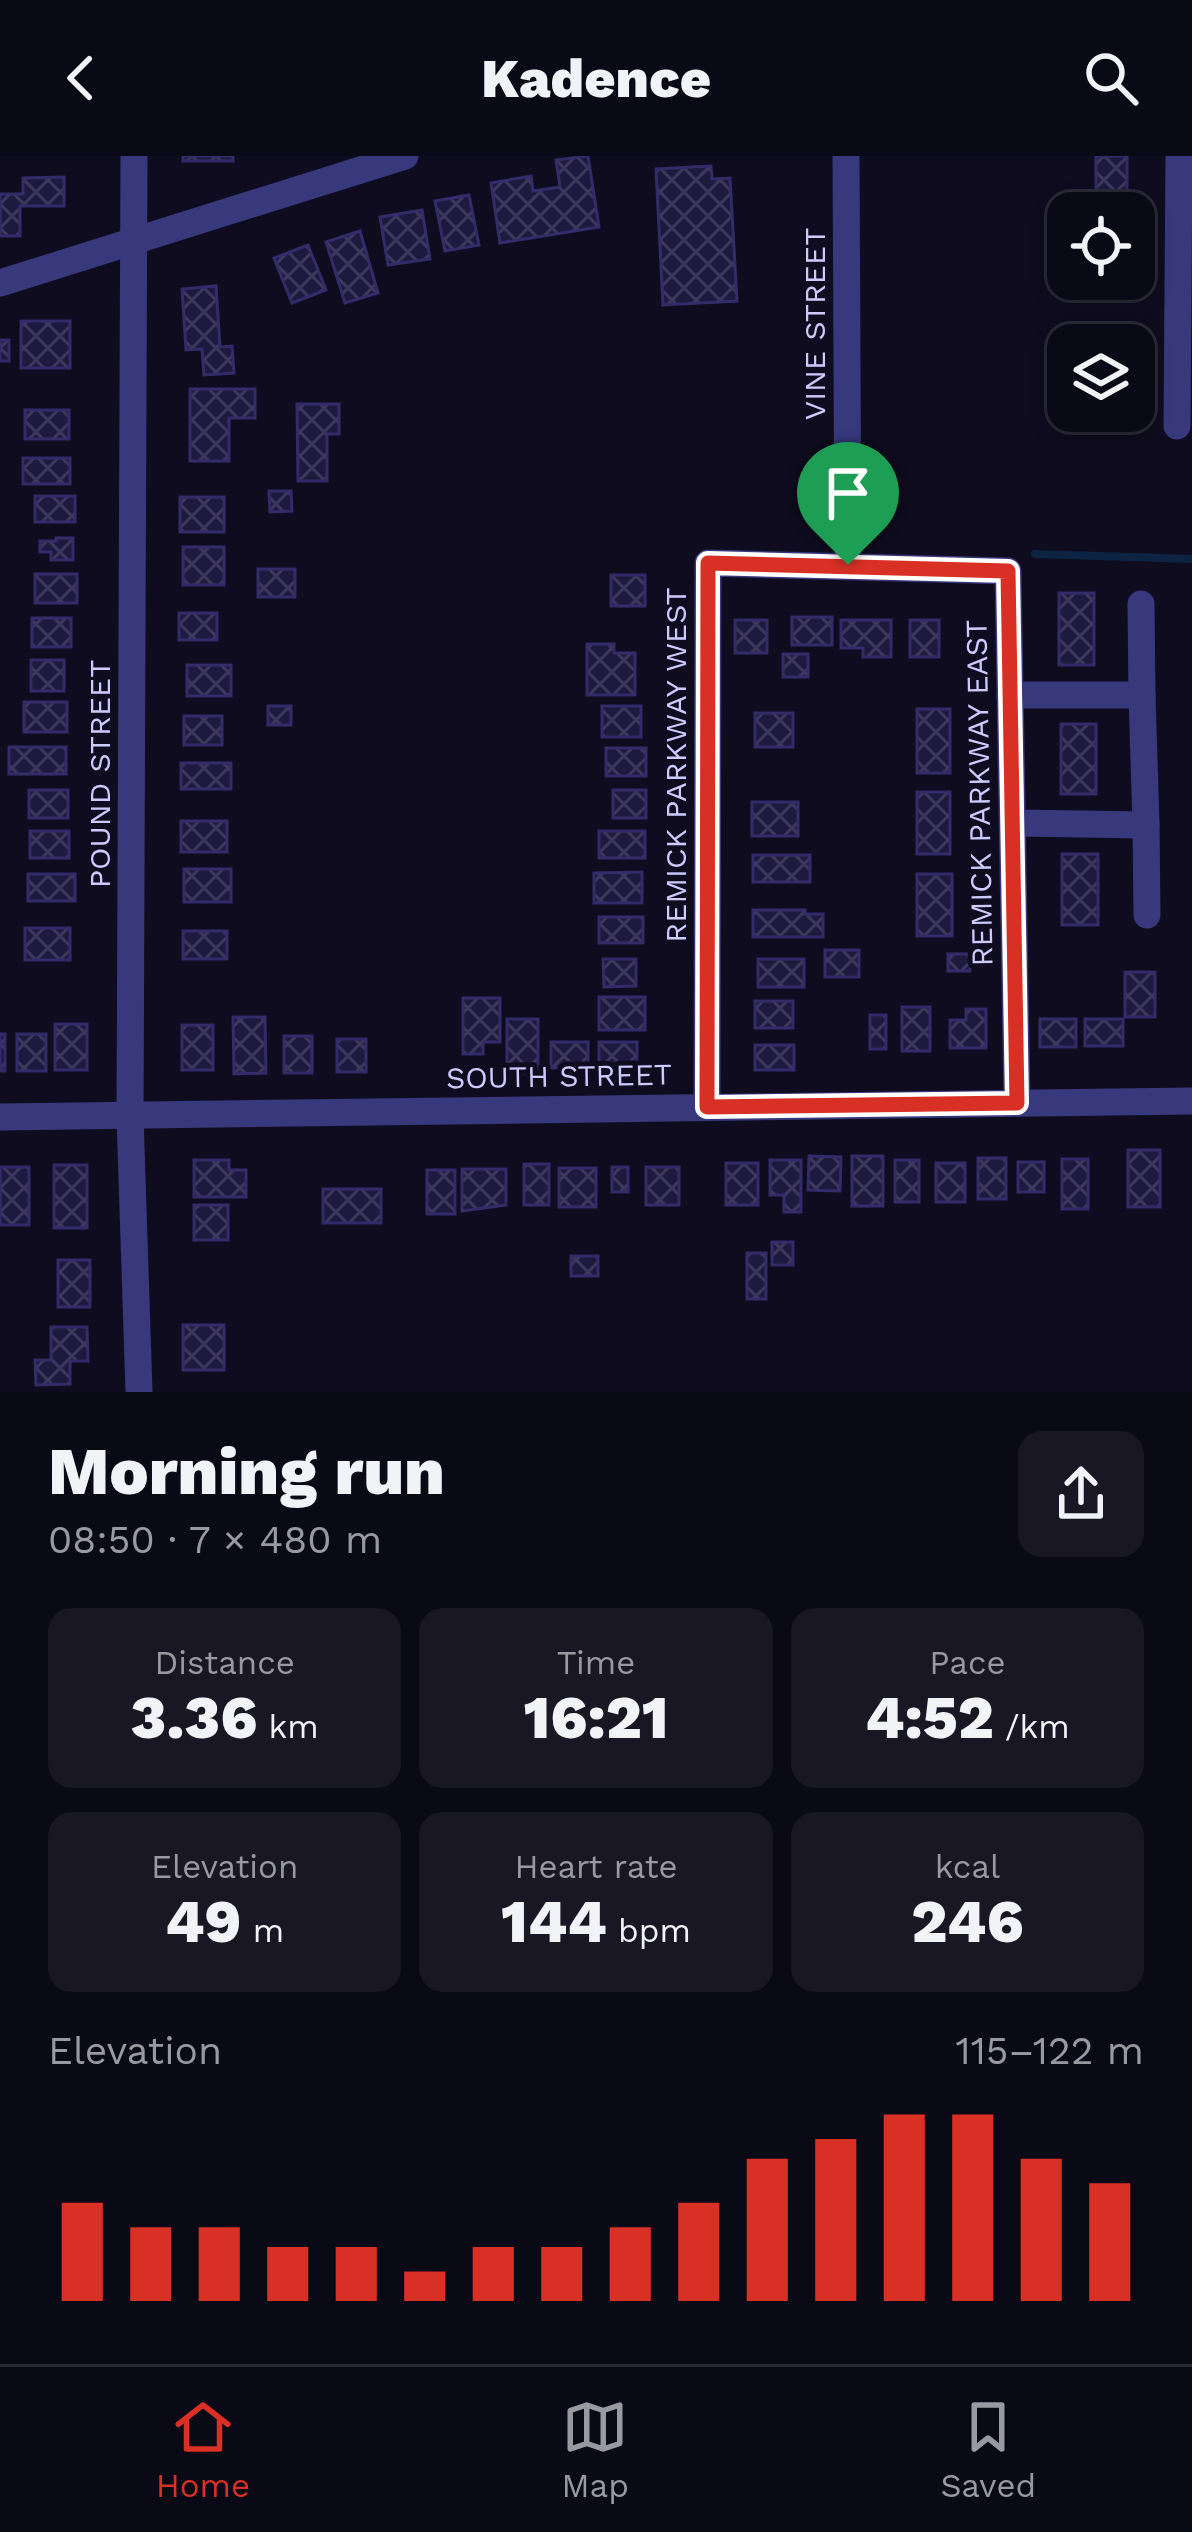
<!DOCTYPE html>
<html lang="en">
<head>
<meta charset="utf-8">
<style>
  :root { --surface:#0a0916; --page:#181723; --text:#f1f3f6; --muted:#999aa1; --line:#2a2a35; --accent:#d93025 }
  body { margin:0; font-family:"Work Sans",sans-serif; background:var(--page); color:var(--text); height:100vh; display:flex; flex-direction:column; font-size:45px; white-space:nowrap }
  * { box-sizing:border-box; margin:0 }
  p { font-size:39px; color:var(--muted) }
  .icon { flex:none; width:66px; height:66px; fill:none; stroke:currentColor; stroke-width:2; stroke-linecap:round; stroke-linejoin:round }
  .map { position:relative; height:1236px; overflow:hidden }
  .panel { display:flex; flex-direction:column; background:var(--surface); flex:1 }
  .panel>* { flex:none }
  .buttons { position:absolute; left:1047px; top:36px; display:grid; gap:24px }
  .buttons a { display:grid; place-items:center; width:108px; height:108px; border-radius:24px; background:var(--surface); box-shadow:0 6px 18px #0003,0 0 0 3px var(--line); font-size:60px }
  .pin { position:absolute; display:grid; place-items:center; width:102px; height:102px; color:#fff; margin:-123px -51px; border-radius:50% 50% 50% 0; rotate:-45deg; box-shadow:0 0 12px #0007 }
  .pin .icon { rotate:45deg }
  .round { display:grid; place-items:center; flex:none; width:126px; height:126px; border-radius:24px; background:var(--page) }
  .head { display:flex; align-items:center; justify-content:space-between; height:204px; padding:0 48px }
  h1 { font-size:66px; font-weight:800; line-height:90px }
  .metrics { display:grid; grid-template-columns:repeat(3,1fr); gap:18px; height:204px; padding:12px 48px }
  .metrics div { display:grid; align-content:center; border-radius:24px; background:var(--page); text-align:center }
  .metrics b { font-size:60px; font-weight:800 }
  .metrics small { font-size:33px; font-weight:400 }
  .metrics p { font-size:33px }
  .chart { height:336px; padding:24px 48px }
  .chart p { display:flex; justify-content:space-between }
  .chart svg { width:100%; height:216px; margin-top:12px; stroke:var(--accent); stroke-width:6 }
  header { display:flex; justify-content:space-between; align-items:center; height:156px; padding:0 48px; background:var(--surface); font-size:54px; font-weight:800 }
  .dock { display:flex; justify-content:space-around; align-items:center; height:168px; border-top:3px solid var(--line); background:var(--surface); font-size:33px; color:var(--muted) }
  .dock a { display:grid; justify-items:center; gap:6px }
  .dock .on { color:var(--accent) }
  .map>svg:first-child { display:block }
  .lines { fill:none; stroke-linecap:round; stroke-linejoin:round }
  .stream { stroke:#0c2442; stroke-width:8 }
  .building { fill:url(#building-cross-hatch); stroke:#342b6a; stroke-width:3 }
  .minor { stroke:#38397d; stroke-width:27 }
  .route-casing { stroke:#fff; stroke-width:24 }
  .route { stroke:#d93025; stroke-width:15 }
  .labels { text-anchor:middle; dominant-baseline:central; stroke-width:10; stroke-linejoin:round; paint-order:stroke }
  .street-label { font-size:30px; fill:#cdcafe; stroke:#0e0c1e }
</style>
</head>
<body>
<header><svg class="icon" aria-label="back" viewBox="0 0 24 24"><path d="M15 5l-7 7 7 7"/></svg>Kadence<svg class="icon" aria-label="search" viewBox="0 0 24 24"><circle cx="10" cy="10" r="6"/><path d="M15 15l6 6"/></svg></header>
<div class="map">
<svg width="1192" height="1236" viewBox="0 0 1192 1236">
  <defs>
    <pattern id="building-cross-hatch" width="8" height="8" patternUnits="userSpaceOnUse" patternTransform="scale(3)"><rect width="8" height="8" fill="#1e193f"/><path d="M0 0l8 8M0 8l8-8" fill="none" stroke="#3e395c"/></pattern>
  </defs>
  <rect width="100%" height="100%" fill="#0e0c1e"/>
  <g class="lines">
    <!-- stream -->
    <path class="stream" d="M1035,398L1192,403"/>
  </g>
  <!-- building -->
  <g class="building">
    <rect x="183" y="0" width="50" height="5"/>
    <path d="M588,0L599,71L500,87L491,27L531,20L533,35L560,31L556,4Z"/>
    <rect x="1096" y="0" width="31" height="57"/>
    <path d="M711,10L712,23L730,22L737,145L663,149L656,13Z"/>
    <path d="M64,21V50H20V80H0V38H23V22Z"/>
    <path d="M469,39L479,89L445,95L435,45Z"/>
    <path d="M422,54L430,103L388,109L380,61Z"/>
    <path d="M360,75L378,137L345,147L326,86Z"/>
    <path d="M308,89L326,134L292,147L274,102Z"/>
    <path d="M216,130L220,191L232,190L234,217L204,219L202,193L186,194L182,133Z"/>
    <rect x="21" y="165" width="49" height="47"/>
    <rect x="0" y="184" width="9" height="21"/>
    <path d="M190,233H255V262H229V305H190Z"/>
    <path d="M297,248H339V278H327V325H298Z"/>
    <rect x="25" y="254" width="44" height="29"/>
    <rect x="23" y="302" width="47" height="26"/>
    <path d="M269,335H291L292,355L270,356Z"/>
    <rect x="35" y="340" width="40" height="26"/>
    <rect x="180" y="341" width="44" height="35"/>
    <path d="M56,382H73V404H51V396H40V385H56Z"/>
    <rect x="183" y="391" width="41" height="38"/>
    <rect x="258" y="413" width="37" height="28"/>
    <rect x="35" y="418" width="42" height="29"/>
    <rect x="611" y="419" width="34" height="31"/>
    <rect x="1059" y="437" width="35" height="72"/>
    <rect x="179" y="457" width="38" height="27"/>
    <rect x="792" y="461" width="40" height="28"/>
    <rect x="32" y="462" width="39" height="29"/>
    <rect x="735" y="464" width="32" height="33"/>
    <path d="M841,464H891V501H863V492H841Z"/>
    <rect x="910" y="464" width="29" height="37"/>
    <path d="M587,488H614V497H635V539H587Z"/>
    <rect x="783" y="498" width="25" height="23"/>
    <rect x="31" y="504" width="33" height="31"/>
    <rect x="187" y="509" width="44" height="31"/>
    <rect x="24" y="546" width="43" height="30"/>
    <rect x="268" y="550" width="23" height="19"/>
    <rect x="602" y="550" width="39" height="31"/>
    <rect x="917" y="553" width="33" height="64"/>
    <rect x="755" y="557" width="38" height="34"/>
    <rect x="184" y="560" width="38" height="29"/>
    <rect x="1061" y="568" width="35" height="70"/>
    <rect x="9" y="591" width="57" height="27"/>
    <rect x="606" y="592" width="40" height="28"/>
    <rect x="181" y="607" width="50" height="26"/>
    <rect x="29" y="634" width="39" height="28"/>
    <rect x="613" y="634" width="33" height="28"/>
    <rect x="917" y="636" width="33" height="62"/>
    <rect x="752" y="646" width="46" height="34"/>
    <rect x="181" y="665" width="46" height="31"/>
    <rect x="30" y="675" width="39" height="27"/>
    <rect x="599" y="675" width="46" height="27"/>
    <rect x="1062" y="698" width="36" height="71"/>
    <rect x="753" y="699" width="57" height="27"/>
    <rect x="184" y="713" width="47" height="33"/>
    <path d="M642,716V747H594V717Z"/>
    <rect x="28" y="718" width="47" height="27"/>
    <rect x="917" y="718" width="35" height="62"/>
    <path d="M753,754H805V758H823V781H753Z"/>
    <rect x="599" y="761" width="44" height="26"/>
    <rect x="25" y="772" width="45" height="32"/>
    <rect x="183" y="775" width="44" height="28"/>
    <rect x="825" y="794" width="34" height="27"/>
    <rect x="948" y="798" width="22" height="17"/>
    <path d="M603,803H636V830L604,831Z"/>
    <rect x="758" y="803" width="46" height="28"/>
    <rect x="1125" y="816" width="30" height="45"/>
    <rect x="599" y="841" width="46" height="33"/>
    <path d="M463,842H500V886H483V898H463Z"/>
    <rect x="755" y="845" width="38" height="27"/>
    <rect x="902" y="851" width="28" height="44"/>
    <path d="M966,853H986V892H950V864H966Z"/>
    <rect x="870" y="859" width="16" height="34"/>
    <path d="M233,861H265L266,917L234,918Z"/>
    <rect x="507" y="863" width="31" height="55"/>
    <rect x="1040" y="863" width="36" height="28"/>
    <rect x="1085" y="863" width="38" height="27"/>
    <rect x="55" y="868" width="32" height="46"/>
    <rect x="182" y="869" width="31" height="45"/>
    <rect x="0" y="878" width="5" height="37"/>
    <rect x="17" y="878" width="29" height="37"/>
    <rect x="284" y="880" width="28" height="37"/>
    <rect x="337" y="883" width="29" height="33"/>
    <rect x="551" y="886" width="37" height="26"/>
    <rect x="599" y="886" width="38" height="31"/>
    <rect x="755" y="889" width="39" height="25"/>
    <rect x="1128" y="994" width="32" height="57"/>
    <path d="M809,1000L841,1001L840,1035L808,1034Z"/>
    <rect x="852" y="1000" width="31" height="50"/>
    <rect x="978" y="1002" width="28" height="41"/>
    <rect x="1062" y="1003" width="26" height="50"/>
    <path d="M194,1004H229V1014H246V1041H194Z"/>
    <path d="M770,1004H801V1056H784V1039H770Z"/>
    <rect x="895" y="1004" width="24" height="42"/>
    <rect x="1018" y="1006" width="26" height="30"/>
    <rect x="726" y="1007" width="32" height="42"/>
    <rect x="936" y="1007" width="29" height="39"/>
    <rect x="524" y="1008" width="25" height="41"/>
    <rect x="54" y="1009" width="33" height="63"/>
    <rect x="0" y="1011" width="29" height="58"/>
    <rect x="612" y="1011" width="16" height="25"/>
    <rect x="646" y="1011" width="33" height="38"/>
    <rect x="559" y="1012" width="37" height="39"/>
    <path d="M462,1013H506V1049L462,1055Z"/>
    <rect x="427" y="1014" width="28" height="44"/>
    <rect x="323" y="1033" width="58" height="34"/>
    <rect x="194" y="1049" width="34" height="35"/>
    <rect x="772" y="1086" width="21" height="23"/>
    <rect x="747" y="1097" width="19" height="46"/>
    <rect x="571" y="1100" width="27" height="20"/>
    <rect x="58" y="1104" width="32" height="47"/>
    <rect x="183" y="1169" width="41" height="45"/>
    <path d="M51,1171H87L88,1205H70V1228L36,1229L35,1204H51Z"/>
  </g>
  <g class="lines">
    <!-- minor -->
    <g class="minor">
      <path d="M134,0L130,960L139,1236"/>
      <path d="M846,0L848,409"/>
      <path d="M0,127L405,0"/>
      <path d="M1177,270L1179,0"/>
      <path d="M1141,448L1142,539"/>
      <path d="M1010,539H1142L1146,669L1013,667"/>
      <path d="M1146,669L1147,759"/>
      <path d="M707,951L708,407L1008,415L1017,947"/>
      <path d="M0,961L1192,945"/>
    </g>
  </g>
  <g class="lines">
    <defs>
      <path id="route" d="M708,407L1008,415L1017,947L707,951Z"/>
    </defs>
    <!-- route casing -->
    <use href="#route" class="route-casing"/>
    <!-- route -->
    <use href="#route" class="route"/>
  </g>
  <g class="labels">
    <!-- street labels -->
    <g class="street-label">
      <text transform="translate(814 168) rotate(-90)">VINE STREET</text>
      <text transform="translate(675 609) rotate(-90)">REMICK PARKWAY WEST</text>
      <text transform="translate(99 618) rotate(-90)">POUND STREET</text>
      <text transform="translate(979 637) rotate(-91)">REMICK PARKWAY EAST</text>
      <text transform="translate(559 920) rotate(-1)">SOUTH STREET</text>
    </g>
  </g>
</svg>
<div class="buttons">
<a><svg class="icon" aria-label="locate" viewBox="0 0 24 24"><circle cx="12" cy="12" r="6"/><path d="M12 2v4M12 18v4M2 12h4M18 12h4"/></svg></a>
<a><svg class="icon" aria-label="layers" viewBox="0 0 24 24"><path d="M12 4l9 5-9 5-9-5zM3 14l9 5 9-5"/></svg></a>
</div>
<div class="pin" style="left:848px;top:409px;background:#1e9e55"><svg class="icon" aria-label="arrive" viewBox="0 0 24 24"><path d="M6 21V4h12l-3 4 3 4H6"/></svg></div>
</div>
<section class="panel">
<div class="head"><div><h1>Morning run</h1><p>08:50 · 7 × 480 m</p></div><a class="round"><svg class="icon" aria-label="share" viewBox="0 0 24 24"><path d="M12 15V3M7 8l5-5 5 5M5 13v7h14v-7"/></svg></a></div>
<div class="metrics">
<div><p>Distance</p><b>3.36<small> km</small></b></div>
<div><p>Time</p><b>16:21</b></div>
<div><p>Pace</p><b>4:52<small> /km</small></b></div>
</div>
<div class="metrics">
<div><p>Elevation</p><b>49<small> m</small></b></div>
<div><p>Heart rate</p><b>144<small> bpm</small></b></div>
<div><p>kcal</p><b>246</b></div>
</div>
<div class="chart"><p><span>Elevation</span>115–122 m</p>
<svg viewBox="0 0 160 44" preserveAspectRatio="none"><path d="M5 44V24M15 44V29M25 44V29M35 44V33M45 44V33M55 44V38M65 44V33M75 44V33M85 44V29M95 44V24M105 44V15M115 44V11M125 44V6M135 44V6M145 44V15M155 44V20"/></svg>
</div>
</section>
<nav class="dock">
<a class="on"><svg class="icon" aria-label="home" viewBox="0 0 24 24"><path d="M3 11l9-7 9 7M6 9v11h12V9"/></svg>Home</a>
<a><svg class="icon" aria-label="map" viewBox="0 0 24 24"><path d="M3 6l6-2 6 2 6-2v14l-6 2-6-2-6 2zM9 4v14M15 6v14"/></svg>Map</a>
<a><svg class="icon" aria-label="saved" viewBox="0 0 24 24"><path d="M7 4h10v16l-5-4-5 4z"/></svg>Saved</a>
</nav>
</body>
</html>
